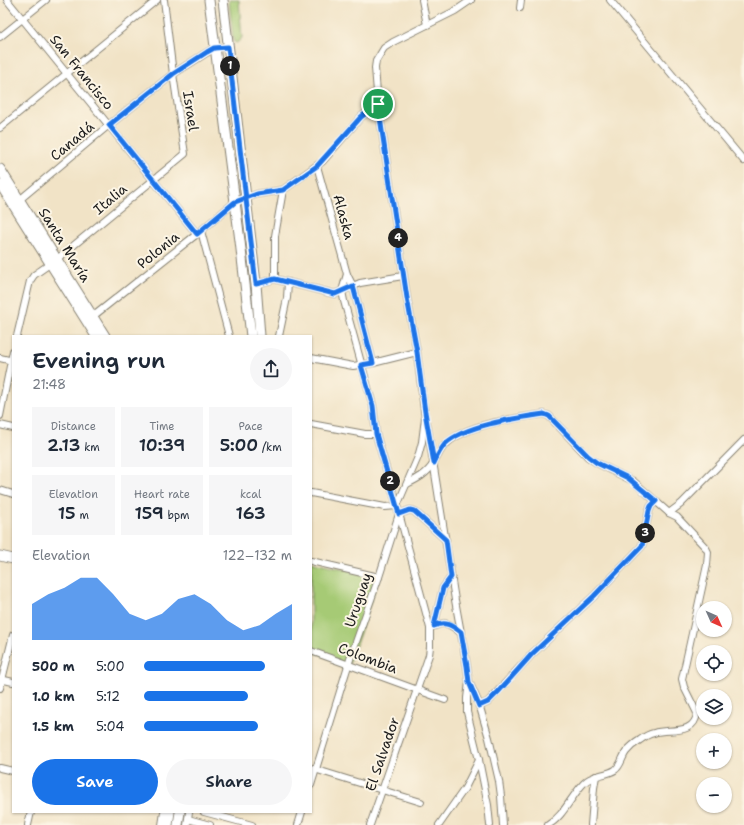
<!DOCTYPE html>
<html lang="en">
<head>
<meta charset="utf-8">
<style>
  :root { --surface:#fff; --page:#f6f6f7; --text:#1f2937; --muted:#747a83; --accent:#1a73e8 }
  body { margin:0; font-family:"Shantell Sans",sans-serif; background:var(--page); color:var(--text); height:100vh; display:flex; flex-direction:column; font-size:15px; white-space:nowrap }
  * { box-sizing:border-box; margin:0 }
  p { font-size:13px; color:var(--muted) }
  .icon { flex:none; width:22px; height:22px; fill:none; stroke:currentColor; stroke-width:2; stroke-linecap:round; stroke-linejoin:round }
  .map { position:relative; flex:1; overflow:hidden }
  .sheet { position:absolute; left:12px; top:335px; width:300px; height:478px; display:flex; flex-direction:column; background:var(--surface); border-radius:0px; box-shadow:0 1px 3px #0004 }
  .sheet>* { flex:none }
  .needle { width:26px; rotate:135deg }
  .controls { position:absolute; left:696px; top:601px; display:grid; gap:8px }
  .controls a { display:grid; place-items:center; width:36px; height:36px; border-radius:50%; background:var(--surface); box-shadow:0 1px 3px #0004; font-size:20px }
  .pin { position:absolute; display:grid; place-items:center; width:34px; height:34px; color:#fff; margin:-17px; border:2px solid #fff; border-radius:50%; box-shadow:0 1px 4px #0007 }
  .km { position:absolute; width:20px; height:20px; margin:-10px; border-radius:50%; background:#222; color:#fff; font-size:11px; line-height:20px; text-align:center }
  .round { display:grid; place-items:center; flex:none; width:42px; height:42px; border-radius:21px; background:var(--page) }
  .summary { display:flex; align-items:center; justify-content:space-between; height:68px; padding:0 20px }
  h1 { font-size:22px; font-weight:600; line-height:30px }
  .metrics { display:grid; grid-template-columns:repeat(3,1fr); gap:6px; height:68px; padding:4px 20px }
  .metrics div { display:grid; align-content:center; border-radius:0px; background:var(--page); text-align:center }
  .metrics b { font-size:17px; font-weight:600 }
  .metrics small { font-size:11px; font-weight:400 }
  .metrics p { font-size:11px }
  .chart { height:112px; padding:8px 20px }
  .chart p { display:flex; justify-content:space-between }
  .chart svg { width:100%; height:72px; margin-top:4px; fill:var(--accent); opacity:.7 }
  .cta { display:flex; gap:8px; margin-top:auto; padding:8px 20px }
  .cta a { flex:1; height:46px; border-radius:24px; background:var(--accent); color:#fff; font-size:16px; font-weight:600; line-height:46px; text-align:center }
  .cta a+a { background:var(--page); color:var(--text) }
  ul { padding:0 20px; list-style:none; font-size:13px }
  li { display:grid; grid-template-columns:64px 48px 1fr; align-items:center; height:30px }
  li i { height:10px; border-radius:5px; background:var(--accent) }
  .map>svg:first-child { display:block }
  .green { fill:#a6ca74; stroke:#617348 }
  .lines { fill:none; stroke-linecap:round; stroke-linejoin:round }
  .street-casing { stroke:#868071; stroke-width:8 }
  .secondary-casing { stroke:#868071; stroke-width:11 }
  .street { stroke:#fff; stroke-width:6 }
  .secondary { stroke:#fff; stroke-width:9 }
  .route-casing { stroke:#fff; stroke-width:8 }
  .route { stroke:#1a73e8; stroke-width:5 }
  .labels { text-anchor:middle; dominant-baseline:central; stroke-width:4; stroke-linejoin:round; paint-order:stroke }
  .street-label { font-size:14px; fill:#1c1c1c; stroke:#fcf5e5 }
</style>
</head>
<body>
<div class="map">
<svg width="744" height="825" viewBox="0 0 744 825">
  <rect width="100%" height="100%" fill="#fcf5e5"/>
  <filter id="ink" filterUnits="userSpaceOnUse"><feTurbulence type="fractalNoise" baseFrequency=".025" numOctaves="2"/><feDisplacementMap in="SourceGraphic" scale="8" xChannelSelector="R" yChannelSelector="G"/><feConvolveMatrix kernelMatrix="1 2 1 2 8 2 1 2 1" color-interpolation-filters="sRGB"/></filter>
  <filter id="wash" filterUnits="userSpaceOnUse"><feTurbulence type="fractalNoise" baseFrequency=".012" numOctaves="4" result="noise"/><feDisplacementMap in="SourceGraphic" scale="16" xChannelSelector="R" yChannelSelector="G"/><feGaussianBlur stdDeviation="0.9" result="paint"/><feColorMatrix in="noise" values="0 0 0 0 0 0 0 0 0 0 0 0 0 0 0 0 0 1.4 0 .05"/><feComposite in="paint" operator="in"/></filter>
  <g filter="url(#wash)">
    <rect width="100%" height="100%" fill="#f1e3c6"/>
    <!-- green -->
    <g class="green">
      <path d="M229,0H239L242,38L237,43L234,42L233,40Z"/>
      <path d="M311,561L379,577L349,665L311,651Z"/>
    </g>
  </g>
  <g filter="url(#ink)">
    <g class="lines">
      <defs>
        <g id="street">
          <path d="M7,0L197,234"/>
          <path d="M422,0L427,25"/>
          <path d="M610,0L744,161"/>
          <path d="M520,8L521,0"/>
          <path d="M0,37L46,0"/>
          <path d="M0,128L157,0"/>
          <path d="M317,166L347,274L342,291L344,301L373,406L376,434L397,506L430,628V647L429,655L370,825"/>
          <path d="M17,202L109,125L173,74L214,48L228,47"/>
          <path d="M201,231L229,336"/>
          <path d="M347,274L353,286L373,363"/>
          <path d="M275,279V236L283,190L323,161L361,117L378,104"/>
          <path d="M256,284L275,279L335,294L360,283L403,276"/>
          <path d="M91,318L197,234L235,202L257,194L283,190"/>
          <path d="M17,336L30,281L34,275L57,259L185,154L173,74L164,0"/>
          <path d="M279,336L287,298L288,282"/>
          <path d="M0,358L13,361"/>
          <path d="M311,358L353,366L373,363L417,352"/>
          <path d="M0,416L13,351"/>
          <path d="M427,423L455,600L461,633"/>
          <path d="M311,424L365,434H376"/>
          <path d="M0,425L13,428"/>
          <path d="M407,484C417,479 427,474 433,464C438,457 439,450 446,444C467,424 516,418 544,414L549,416L588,457L597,463L633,481L669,513L677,517L706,548L708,552L707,565L682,679L684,687L697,713C695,736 668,728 654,733C649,734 644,737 640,740C635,743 630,747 626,752C622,757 621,766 615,770C605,776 593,774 584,783C571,796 564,816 548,825"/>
          <path d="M0,490L13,494"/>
          <path d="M311,493L385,507L397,506"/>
          <path d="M397,506L418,457L422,442L425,418L417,352L407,298L378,104L375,68L376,61L384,48L393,42L455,11L471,0"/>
          <path d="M669,513L681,504L744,440"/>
          <path d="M311,561L379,577"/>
          <path d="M434,626L443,588L451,577"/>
          <path d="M430,628C445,621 448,622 461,633L467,666L469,682L479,704L489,738L499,781L501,796L503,825"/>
          <path d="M311,651L445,700"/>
          <path d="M0,679L13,682"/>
          <path d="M469,682L467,698V712L479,760L488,805L490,825"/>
          <path d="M0,688L13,635"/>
          <path d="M479,706L488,702L532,654L594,596L642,546L649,511L651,506L656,501"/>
          <path d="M0,768L13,771"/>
          <path d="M311,768L421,802"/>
          <path d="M311,785L351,656L379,577L399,514L410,510L414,511L446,540"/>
          <path d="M204,812L252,825"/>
          <path d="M188,819L210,825"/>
          <path d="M28,825L31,812"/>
          <path d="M162,825L164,812"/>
          <path d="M187,825L189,812"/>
          <path d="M298,825L302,812"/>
          <path d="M439,825L465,788L479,760"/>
          <path d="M591,825L594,788L596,776"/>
        </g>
        <g id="secondary">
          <path d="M209,0L240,241L251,336"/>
          <path d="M223,0L256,284L260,336"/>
          <path d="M0,169L105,336"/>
          <path d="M0,184L96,336"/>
          <path d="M0,556L13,559"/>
          <path d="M168,825L170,812"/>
          <path d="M178,825L180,812"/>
        </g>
      </defs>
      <!-- street casing -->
      <use href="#street" class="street-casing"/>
      <!-- secondary casing -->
      <use href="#secondary" class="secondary-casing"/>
      <!-- street -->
      <use href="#street" class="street"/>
      <!-- secondary -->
      <use href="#secondary" class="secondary"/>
    </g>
  </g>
  <g class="lines" filter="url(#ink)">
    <defs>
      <path id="route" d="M378,104L361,117L317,166L283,190L257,194L235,202L197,234L109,125L173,74L207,52L214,48L228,47C237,126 247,205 256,284L275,279L335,294L353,286L373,363L361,365L373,406L376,434L399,514L410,510L414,511L446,540L451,577L443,588L434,626C446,621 452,625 461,632L467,666L469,682L479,706L488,702L498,692L532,654L594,596L642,546L649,511L651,506L656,501L628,478L597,463L588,456L549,416L544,414C517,418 465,425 445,444C440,450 437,456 434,463L425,412L417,352L407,298L378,104"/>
    </defs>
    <!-- route casing -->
    <use href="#route" class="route-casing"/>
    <!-- route -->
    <use href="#route" class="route"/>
  </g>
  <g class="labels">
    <!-- street labels -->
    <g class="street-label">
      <text transform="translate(82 72) rotate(51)">San Francisco</text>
      <text transform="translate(191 111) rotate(81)">Israel</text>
      <text transform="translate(72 141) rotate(-40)">Canadá</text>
      <text transform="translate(110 199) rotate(-40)">Italia</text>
      <text transform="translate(344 217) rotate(75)">Alaska</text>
      <text transform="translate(65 245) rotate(58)">Santa María</text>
      <text transform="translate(158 250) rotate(-39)">Polonia</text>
      <text transform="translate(358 600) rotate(-71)">Uruguay</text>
      <text transform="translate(368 658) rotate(21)">Colombia</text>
      <text transform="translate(382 754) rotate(-71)">El Salvador</text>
    </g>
  </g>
</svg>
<div class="controls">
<a><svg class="needle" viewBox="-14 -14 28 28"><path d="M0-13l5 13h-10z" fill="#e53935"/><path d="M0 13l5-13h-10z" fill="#747a83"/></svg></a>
<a><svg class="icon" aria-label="locate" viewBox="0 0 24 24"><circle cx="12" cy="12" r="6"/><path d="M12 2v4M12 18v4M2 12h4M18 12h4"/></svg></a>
<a><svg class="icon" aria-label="layers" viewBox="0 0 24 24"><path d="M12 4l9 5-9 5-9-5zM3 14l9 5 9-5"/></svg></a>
<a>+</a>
<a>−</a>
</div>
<div class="pin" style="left:378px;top:104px;background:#1e9e55"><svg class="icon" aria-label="arrive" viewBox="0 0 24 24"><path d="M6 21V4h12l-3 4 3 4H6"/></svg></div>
<b class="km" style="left:230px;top:66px">1</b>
<b class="km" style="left:390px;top:481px">2</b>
<b class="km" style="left:645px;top:533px">3</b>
<b class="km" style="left:398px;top:238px">4</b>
<section class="sheet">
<div class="summary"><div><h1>Evening run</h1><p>21:48</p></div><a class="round"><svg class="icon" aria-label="share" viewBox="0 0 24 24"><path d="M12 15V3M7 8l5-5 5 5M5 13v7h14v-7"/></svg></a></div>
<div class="metrics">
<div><p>Distance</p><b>2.13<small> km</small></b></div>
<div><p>Time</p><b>10:39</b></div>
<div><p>Pace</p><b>5:00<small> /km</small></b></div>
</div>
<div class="metrics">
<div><p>Elevation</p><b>15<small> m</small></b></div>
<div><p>Heart rate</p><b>159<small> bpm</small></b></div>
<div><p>kcal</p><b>163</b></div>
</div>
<div class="chart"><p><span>Elevation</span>122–132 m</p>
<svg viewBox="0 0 160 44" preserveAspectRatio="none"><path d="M0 44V22L10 16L20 12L30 6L40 6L50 16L60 28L70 32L80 28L90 19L100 16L110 22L120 32L130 38L140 35L150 28L160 22V44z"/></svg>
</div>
<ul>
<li><b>500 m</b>5:00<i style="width:82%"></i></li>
<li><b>1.0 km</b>5:12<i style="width:70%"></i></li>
<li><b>1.5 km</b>5:04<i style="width:77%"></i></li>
</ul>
<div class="cta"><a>Save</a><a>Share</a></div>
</section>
</div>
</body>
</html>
